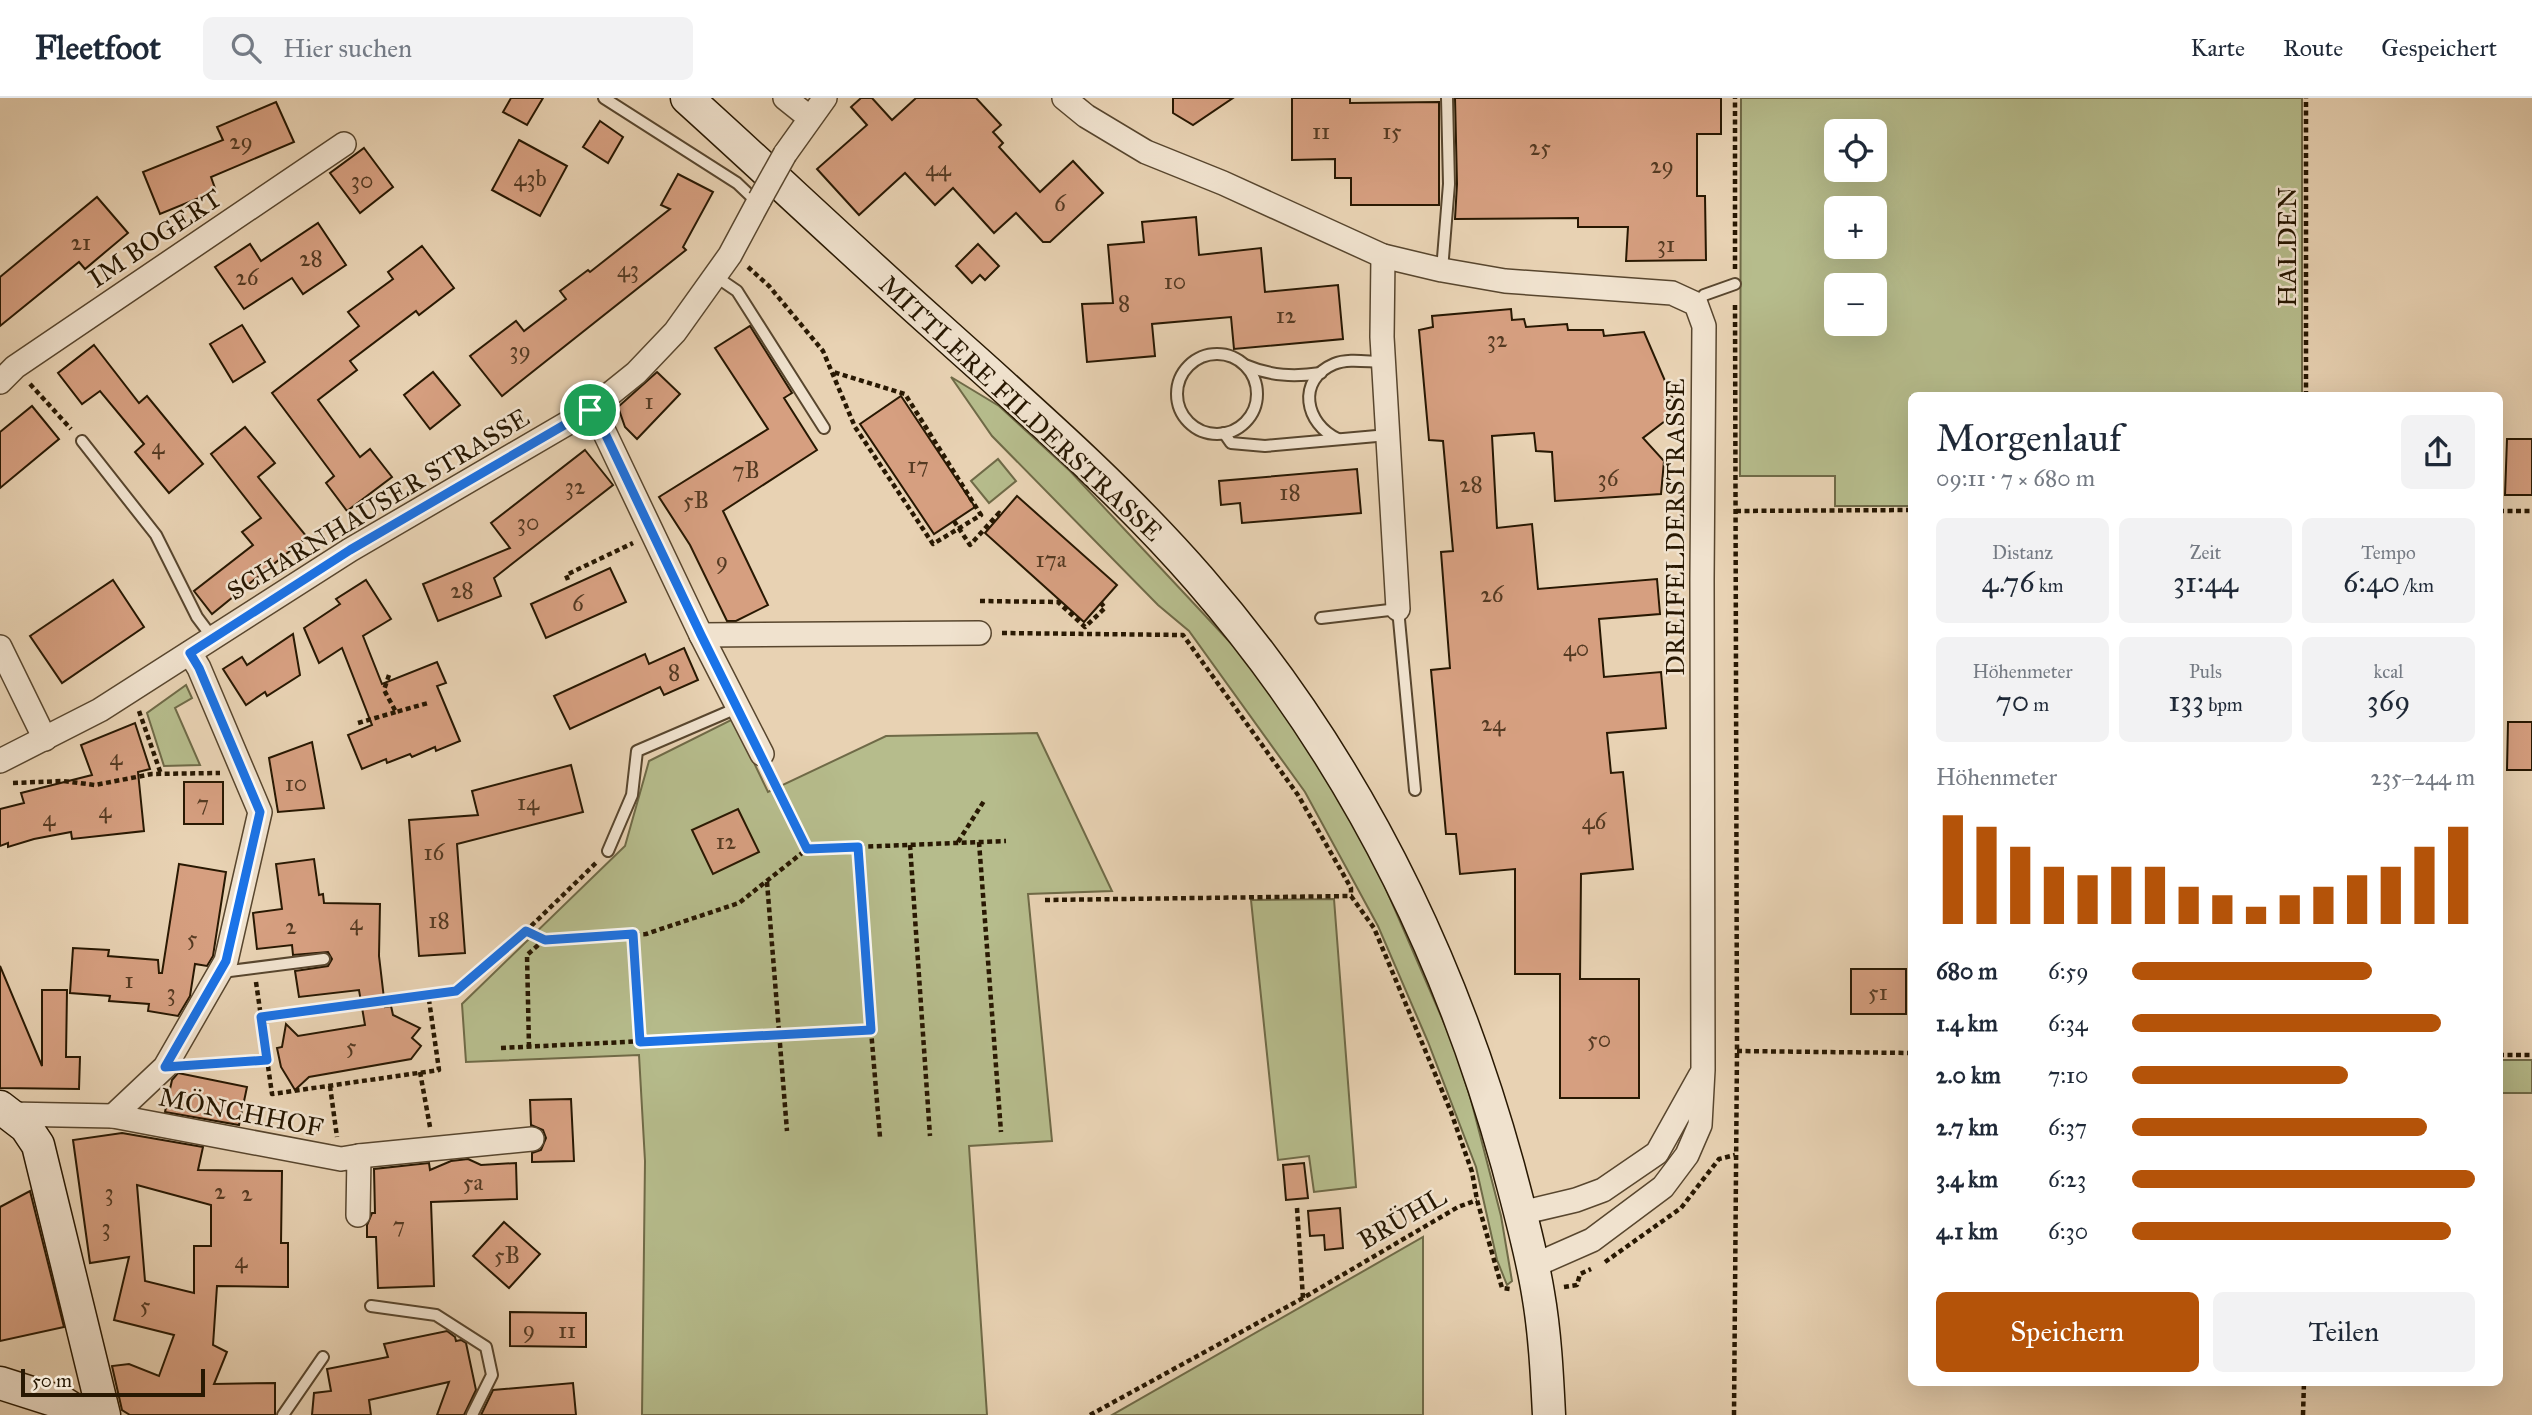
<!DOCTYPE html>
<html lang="de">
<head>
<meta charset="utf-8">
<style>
  :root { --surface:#fff; --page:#f2f2f3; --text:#1f2937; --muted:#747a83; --line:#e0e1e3; --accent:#b45309 }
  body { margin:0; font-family:"IM FELL Great Primer",serif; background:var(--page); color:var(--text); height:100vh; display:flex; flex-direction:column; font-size:26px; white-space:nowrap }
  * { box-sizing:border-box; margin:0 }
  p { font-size:23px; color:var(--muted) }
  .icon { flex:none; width:38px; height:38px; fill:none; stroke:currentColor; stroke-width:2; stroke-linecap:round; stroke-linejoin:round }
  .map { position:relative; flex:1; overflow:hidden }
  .panel { position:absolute; left:1908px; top:294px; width:595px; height:994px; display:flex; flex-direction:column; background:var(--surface); border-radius:10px; box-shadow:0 7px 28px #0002 }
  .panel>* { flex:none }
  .fabs { position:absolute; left:1824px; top:21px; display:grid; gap:14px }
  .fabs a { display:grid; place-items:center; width:63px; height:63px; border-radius:10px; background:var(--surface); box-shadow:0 7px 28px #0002; font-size:35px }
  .scale { position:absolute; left:21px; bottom:18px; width:184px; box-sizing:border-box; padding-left:7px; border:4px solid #281802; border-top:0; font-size:19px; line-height:24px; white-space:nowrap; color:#281802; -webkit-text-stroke:5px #f0e2ce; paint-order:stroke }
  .pin { position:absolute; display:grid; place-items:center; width:60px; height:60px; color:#fff; margin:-30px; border:4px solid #fff; border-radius:50%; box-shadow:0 2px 7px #0007 }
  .round { display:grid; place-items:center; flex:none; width:74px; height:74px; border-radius:10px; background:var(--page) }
  .overview { display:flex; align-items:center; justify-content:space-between; height:119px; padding:0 28px }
  h1 { font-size:38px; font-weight:600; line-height:52px }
  .stats { display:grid; grid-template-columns:repeat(3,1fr); gap:10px; height:119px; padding:7px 28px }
  .stats div { display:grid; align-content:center; border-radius:10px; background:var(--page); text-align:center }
  .stats b { font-size:30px; font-weight:600 }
  .stats small { font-size:19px; font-weight:400 }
  .stats p { font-size:19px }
  .chart { height:196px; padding:14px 28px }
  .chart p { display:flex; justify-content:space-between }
  .chart svg { width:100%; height:126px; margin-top:7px; stroke:var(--accent); stroke-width:6 }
  .action { display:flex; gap:14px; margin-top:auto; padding:14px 28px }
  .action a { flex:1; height:80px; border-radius:10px; background:var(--accent); color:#fff; font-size:28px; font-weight:600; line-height:80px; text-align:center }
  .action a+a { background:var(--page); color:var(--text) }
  ul { padding:0 28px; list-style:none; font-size:23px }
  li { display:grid; grid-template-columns:112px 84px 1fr; align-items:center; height:52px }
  li i { height:18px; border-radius:9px; background:var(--accent) }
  header { display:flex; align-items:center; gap:42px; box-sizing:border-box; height:98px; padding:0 35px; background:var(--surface); border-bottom:2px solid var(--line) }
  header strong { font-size:33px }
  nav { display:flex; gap:38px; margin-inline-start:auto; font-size:24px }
  .search { width:490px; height:63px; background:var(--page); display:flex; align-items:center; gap:18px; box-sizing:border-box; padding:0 24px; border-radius:10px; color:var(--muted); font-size:26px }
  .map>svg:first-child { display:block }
  .green { fill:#b6bc8c; stroke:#6f6a47; stroke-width:2; fill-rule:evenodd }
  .building { fill:#d69f80; stroke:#281802; stroke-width:2; fill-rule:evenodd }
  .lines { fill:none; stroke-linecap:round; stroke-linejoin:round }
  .service-casing { stroke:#58462e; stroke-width:14 }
  .minor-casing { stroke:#58462e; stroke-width:26 }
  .secondary-casing { stroke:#281802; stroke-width:35 }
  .path { stroke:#281802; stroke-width:4.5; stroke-dasharray:5 3.5; stroke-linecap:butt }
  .service { stroke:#f0e2ce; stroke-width:10 }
  .minor { stroke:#f0e2ce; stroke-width:23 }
  .secondary { stroke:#f0e2ce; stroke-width:32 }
  .minor-bridge-casing { stroke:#58462e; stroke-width:26; stroke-linecap:butt }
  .minor-bridge { stroke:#f0e2ce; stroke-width:23 }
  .route-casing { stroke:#fff; stroke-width:14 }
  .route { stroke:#1a73e8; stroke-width:9 }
  .labels { text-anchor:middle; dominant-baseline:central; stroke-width:5; stroke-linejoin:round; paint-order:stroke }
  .number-label { font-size:23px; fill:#543a22 }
  .street-label { font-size:26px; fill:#281802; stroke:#f0e2ce }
</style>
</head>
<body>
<header>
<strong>Fleetfoot</strong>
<div class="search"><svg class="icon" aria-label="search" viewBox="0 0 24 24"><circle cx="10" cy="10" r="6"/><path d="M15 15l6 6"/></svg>Hier suchen</div>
<nav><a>Karte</a><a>Route</a><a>Gespeichert</a></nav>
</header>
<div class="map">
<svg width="2532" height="1317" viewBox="0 0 2532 1317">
  <rect width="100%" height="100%" fill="#e8d2b3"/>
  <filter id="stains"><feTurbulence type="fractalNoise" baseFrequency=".00286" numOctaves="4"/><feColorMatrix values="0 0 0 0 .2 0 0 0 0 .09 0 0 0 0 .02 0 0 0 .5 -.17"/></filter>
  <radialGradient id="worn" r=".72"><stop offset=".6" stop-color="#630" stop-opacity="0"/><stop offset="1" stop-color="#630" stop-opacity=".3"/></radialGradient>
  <!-- green -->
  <g class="green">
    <path d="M1741,0H2302V297L1911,298V408H1835V378H1740ZM1836,33H1874V72H1836ZM1836,110H1874V149H1836ZM1874,187V226H1836V187Z"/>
    <path d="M951,279L999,308L1070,373L1241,556L1303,633L1357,724L1454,948L1471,1002L1501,1118L1512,1183L1507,1187L1497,1162L1476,1069L1428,944L1378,828L1305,694L1189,533L1158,507L992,338Z"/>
    <path d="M998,361L1016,383L989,405L971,383Z"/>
    <path d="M186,587L192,600L175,610L200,667L164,668L147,615Z"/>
    <path d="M733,621L768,694L886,638L1037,635L1112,793L1028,796L1052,1043L969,1048L987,1317H642L645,1063L639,957L466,964L462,906L625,748L649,663Z"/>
    <path d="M1334,801L1356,1089L1314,1094L1309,1058L1278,1062L1251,802Z"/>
    <rect x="2499" y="962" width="33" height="33"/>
    <path d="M1423,1139V1317H1112Z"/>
  </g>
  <!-- building -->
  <g class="building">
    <path d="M511,0H543L527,27L503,14Z"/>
    <path d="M861,0H872L892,22L916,0H976L1001,27L993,34L1003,45L999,49L1040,94L1073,63L1103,95L1050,144H1043L1016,115L994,135L953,90L935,107L905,75L859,117L817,71L867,27L851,9Z"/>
    <path d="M1173,0H1233L1193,27L1173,15Z"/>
    <path d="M1292,0H1350V5L1439,4V107H1351V80H1335V61L1292,62Z"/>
    <path d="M1455,0H1721V36H1697V98H1705L1706,162L1626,163L1628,129H1578V120L1455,121L1457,86Z"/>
    <path d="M276,4L294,44L211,79L216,93L160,116L143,74L223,42L217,29Z"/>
    <path d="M600,23L623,39L608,65L583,49Z"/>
    <path d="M519,42L567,68L540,118L492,92Z"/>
    <path d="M364,50L393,89L360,115L330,75Z"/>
    <path d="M678,76L713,94L683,149L686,152L502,298L470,258L516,223L524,233L566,201L560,193L588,172L590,174L670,111L661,107Z"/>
    <path d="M97,99L128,135L85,171L79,164L0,228V179Z"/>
    <path d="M1196,119L1199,157L1261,150L1265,194L1338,187L1343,241L1234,251L1231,219L1152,226L1155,258L1087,264L1082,206L1113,205L1108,147L1144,144L1142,124Z"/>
    <path d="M318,125L346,167L303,196L292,180L244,211L215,169L250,146L261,163Z"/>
    <path d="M978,146L999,168L985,182L980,177L972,185L956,168Z"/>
    <path d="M422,148L454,190L419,217L416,213L350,263L357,272L318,302L360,359L370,351L392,379L347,413L326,385L334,378L272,295L359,228L348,214L393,181L388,174Z"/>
    <path d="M1511,211L1512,222L1524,221L1526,229L1567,226L1568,232H1603L1604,238L1644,234L1678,313L1643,340L1664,363L1661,396L1555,403L1552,354L1536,353L1534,335L1492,338L1497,430L1532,426L1538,491L1657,481L1660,516L1599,521L1604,579L1661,574L1666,630L1607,635L1611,675L1623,674L1633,771L1581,776L1580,881H1639V1000H1560V876H1515V771L1460,776L1456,736H1446L1431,572L1450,570L1441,454L1453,453L1443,343L1429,342L1419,232L1433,229L1432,218Z"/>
    <path d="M242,227L265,264L233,284L210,246Z"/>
    <path d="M750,228L792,295L784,300L817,352L723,413L768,507L736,523H727L690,447L659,399L768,331L715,250Z"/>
    <path d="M94,247L139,305L147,298L203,366L169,395L135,354L144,346L100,293L82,306L58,275Z"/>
    <path d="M433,274L460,307L430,331L404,297Z"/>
    <path d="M657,274L680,296L637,341L625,329L618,309Z"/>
    <path d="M901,298L975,409L934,436L860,326Z"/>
    <path d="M32,308L59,341L0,390V334Z"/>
    <path d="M245,329L275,365L258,379L307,439L212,516L194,493L253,447L242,434L261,420L211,356Z"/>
    <path d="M2507,341H2532V397H2505Z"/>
    <path d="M585,352L613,387L494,480L501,498L438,523L423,486L510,450L491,425Z"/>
    <path d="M1357,371L1361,415L1242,425L1240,405L1221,407L1219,383Z"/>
    <path d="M1017,398L1117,487L1084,524L985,435Z"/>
    <path d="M610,470L626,504L546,540L531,506Z"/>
    <path d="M113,482L144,529L62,585L30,538Z"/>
    <path d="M366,482L391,521L363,538L382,586L437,564L446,585L437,588L460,643L436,653L435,649L412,659L410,656L387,665L386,661L362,671L348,637L372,627L342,550L319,565L304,530L340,506L336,501Z"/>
    <path d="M293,536L300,577L267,598L265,594L246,607L223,571L242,559L247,567Z"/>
    <path d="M684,550L698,582L664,597L660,589L570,631L554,598L645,556L649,566Z"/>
    <path d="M2508,624H2532V672H2507Z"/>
    <path d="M135,625L150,671L138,674L144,733L72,741L71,734L34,741L8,749V745L0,748V711L24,705L21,695L92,677L81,647Z"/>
    <path d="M312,644L324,710L278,714L269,660Z"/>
    <path d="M571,667L583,714L457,746L465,855L419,858L409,722L478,717L472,693Z"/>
    <rect x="184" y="684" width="39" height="42"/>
    <path d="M738,711L759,754L713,776L692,732Z"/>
    <path d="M314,761L319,797L323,796L324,805L380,806L379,858L385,909L391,908L393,917L420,930L412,940L421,948L411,961L309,979L295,992L281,969L277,950L282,949L286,926L298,938L365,927L359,892L299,899L295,873L328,868L332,861L328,854L293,857L292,847L257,851L253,815L282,811L276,766Z"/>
    <path d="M179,766L226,774L213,858L207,868L195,866L190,898L178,918L148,913L149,906L109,903L110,898L70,895L73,850L109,852L108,858L158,862L159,875H162Z"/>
    <path d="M0,868L42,968V892H67L66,959H80L79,991L0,990Z"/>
    <rect x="1851" y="871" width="55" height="45"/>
    <path d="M178,975L247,989L239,1027L165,1014L172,982Z"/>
    <path d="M571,1001L574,1063L532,1064V1055L541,1052L546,1040L543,1032L531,1027L530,1002Z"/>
    <path d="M122,1035L203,1049L198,1072L282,1073L281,1145H288V1189L217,1188L213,1247L227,1254L214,1286L275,1285V1317H130L122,1312L112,1268L129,1266L159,1278L174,1237L114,1222L129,1159L90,1165L73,1042ZM137,1087L211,1107V1148H194V1195L145,1183Z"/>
    <path d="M468,1061L481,1067L516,1065L517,1101L431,1104L434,1188L378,1190L376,1139H367V1127L372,1115H375L374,1071L429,1065L430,1072L451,1063Z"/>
    <path d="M1304,1065L1308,1100L1286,1102L1283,1067Z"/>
    <path d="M30,1093L64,1229L0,1243V1109Z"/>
    <path d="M1340,1110L1343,1150L1325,1152L1324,1137L1310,1138L1308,1113Z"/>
    <path d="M504,1124L540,1156L509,1190L473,1158Z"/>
    <path d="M510,1214L586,1215V1249L510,1248Z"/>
    <path d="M447,1233L455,1239L456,1243L461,1242L466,1245L476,1292L464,1317H437L449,1284L369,1302L371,1317H312L314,1295L331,1293L327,1271L388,1259L384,1246Z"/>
    <path d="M573,1285L576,1317H481L493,1292Z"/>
  </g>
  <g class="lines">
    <defs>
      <g id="service">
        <path d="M604,0L737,85L758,105"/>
        <path d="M1442,172L1449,86L1447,0"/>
        <path d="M715,178L737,193L824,330"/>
        <path d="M1696,206L1704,197L1735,186"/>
        <circle cx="1217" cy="296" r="40"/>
        <path d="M1245,267C1271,278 1294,279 1321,275"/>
        <path d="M1224,335L1231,345L1265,348L1388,337"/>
        <path d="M1338,341C1305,326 1296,282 1334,266C1348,260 1368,264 1383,264"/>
        <path d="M82,343L156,437L197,519L212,539"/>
        <path d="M1321,520L1398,511L1415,692"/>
        <path d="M608,753L632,697L637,653L737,610"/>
        <path d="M222,874L324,861"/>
        <path d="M371,1208L436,1217L486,1249L492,1277L472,1317"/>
        <path d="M283,1317L323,1259"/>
      </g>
      <g id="minor">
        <path d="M785,0L810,20"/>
        <path d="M1064,0L1086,18L1146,54L1223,85L1383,158L1442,172L1505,183L1672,195L1696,206L1704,228L1702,481L1703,972L1700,1027L1687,1057L1663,1089L1592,1142L1533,1168"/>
        <path d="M785,56L825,0"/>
        <path d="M1383,158L1382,239L1398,511"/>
        <path d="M0,284L15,269L344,46"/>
        <path d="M590,312L601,327L701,537L762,656"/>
        <path d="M701,537L979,535"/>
        <path d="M0,549L45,641"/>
        <path d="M0,663L100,612L350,452L590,312L636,275L675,234L730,157L760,101"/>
        <path d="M10,1016L113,1018L341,1061L359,1058L358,1117"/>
        <path d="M113,1018L165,969L226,863L260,714L199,570L190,555"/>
        <path d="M359,1058L532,1041"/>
        <path d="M1521,1115L1576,1102L1603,1092L1657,1055L1700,978"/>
      </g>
      <g id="secondary">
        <path d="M687,0C770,75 851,152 934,226C1025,308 1118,388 1199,481C1348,652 1448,850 1508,1068C1519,1110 1531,1152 1538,1195C1545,1235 1547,1277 1549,1317"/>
        <path d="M0,1009L26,1029L38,1047L104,1317"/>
        <path d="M0,1285L63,1305L82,1317"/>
      </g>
    </defs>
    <!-- service casing -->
    <use href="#service" class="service-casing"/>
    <!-- minor casing -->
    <use href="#minor" class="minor-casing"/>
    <!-- secondary casing -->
    <use href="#secondary" class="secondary-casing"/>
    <!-- path -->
    <g class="path">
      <path d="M748,169L769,188L823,253L855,329L933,446L981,417L905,296L833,274"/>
      <path d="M1735,171V0"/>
      <path d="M30,286L71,331"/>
      <path d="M2306,298V0"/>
      <path d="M1736,413L1911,412"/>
      <path d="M2499,413H2532"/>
      <path d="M954,423L970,447L999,415L1001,417"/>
      <path d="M568,482L566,477L633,445"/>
      <path d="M980,503L1058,504L1085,529L1105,510L1101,505"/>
      <path d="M1002,535L1183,537L1298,697L1351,790V798"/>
      <path d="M389,577L384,592L396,614L428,605"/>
      <path d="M139,613L161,676"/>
      <path d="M358,625L396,614"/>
      <path d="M771,676L807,751L1006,743"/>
      <path d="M13,685L63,683L95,687L152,676L220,675"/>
      <path d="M958,744L984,703"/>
      <path d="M979,744L1001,1034"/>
      <path d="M910,747L930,1038"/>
      <path d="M767,784L787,1033"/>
      <path d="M1045,802L1351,798L1374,830L1451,1014L1472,1074L1477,1102L1502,1190L1510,1191"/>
      <path d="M526,833L545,841L646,836L739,805L807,751"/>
      <path d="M633,836L640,944"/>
      <path d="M256,884L272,996L439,972L428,895L261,919"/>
      <path d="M428,895L456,893L526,833L598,763"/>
      <path d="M871,932L880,1039"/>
      <path d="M529,949L527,857L545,841"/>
      <path d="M501,950L871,932L858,749"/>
      <path d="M1737,953L1911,955"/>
      <path d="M2499,957H2532"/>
      <path d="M191,967L267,963"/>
      <path d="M420,974L430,1029"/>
      <path d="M330,988L337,1039"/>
      <path d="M1297,1110L1303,1200"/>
      <path d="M1605,1164L1681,1110L1719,1061L1735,1057"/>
      <path d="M1564,1189L1577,1187L1580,1176L1591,1171"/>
      <path d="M1090,1317L1303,1200L1458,1109L1477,1102"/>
      <path d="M1734,1317L1737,953L1735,204"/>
      <path d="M2303,1317L2304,1284"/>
    </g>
    <!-- service -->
    <use href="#service" class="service"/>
    <!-- minor -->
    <use href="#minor" class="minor"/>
    <!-- secondary -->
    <use href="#secondary" class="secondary"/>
    <defs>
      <path id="minor-bridge" d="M760,101L785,56"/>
    </defs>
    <!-- minor-bridge casing -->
    <use href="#minor-bridge" class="minor-bridge-casing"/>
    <!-- minor-bridge -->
    <use href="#minor-bridge" class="minor-bridge"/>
  </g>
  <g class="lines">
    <defs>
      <path id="route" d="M590,312L601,327L701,537L807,751L858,749L871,932L640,944L633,836L545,842L526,833L456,893L261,919L267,962L165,969L226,863L260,714L199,570L190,555L350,452Z"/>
    </defs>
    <!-- route casing -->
    <use href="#route" class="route-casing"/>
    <!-- route -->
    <use href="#route" class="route"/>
  </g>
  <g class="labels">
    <!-- number labels -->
    <g class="number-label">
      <text x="1321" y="33">11</text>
      <text x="1392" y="33">15</text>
      <text x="241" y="43">29</text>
      <text x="1540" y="49">25</text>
      <text x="1662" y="67">29</text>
      <text x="938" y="70">44</text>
      <text x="530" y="80">43b</text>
      <text x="362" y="82">30</text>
      <text x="1060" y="105">6</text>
      <text x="81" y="144">21</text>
      <text x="1666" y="146">31</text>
      <text x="311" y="160">28</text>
      <text x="628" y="171">43</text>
      <text x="247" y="179">26</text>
      <text x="1175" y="183">10</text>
      <text x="1124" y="205">8</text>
      <text x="1286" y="217">12</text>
      <text x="1497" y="241">32</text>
      <text x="520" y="252">39</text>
      <text x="649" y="303">1</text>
      <text x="158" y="348">4</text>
      <text x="918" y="367">17</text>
      <text x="746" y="372">7B</text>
      <text x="1608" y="380">36</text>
      <text x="1471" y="386">28</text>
      <text x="575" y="388">32</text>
      <text x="1290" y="394">18</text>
      <text x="696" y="402">5B</text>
      <text x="528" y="424">30</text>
      <text x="1051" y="461">17a</text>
      <text x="722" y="462">9</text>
      <text x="462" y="492">28</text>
      <text x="1492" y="496">26</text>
      <text x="578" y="505">6</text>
      <text x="1576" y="550">40</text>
      <text x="674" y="574">8</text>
      <text x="1493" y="625">24</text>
      <text x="116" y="659">4</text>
      <text x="296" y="685">10</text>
      <text x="528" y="704">14</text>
      <text x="203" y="705">7</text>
      <text x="105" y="712">4</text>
      <text x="49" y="720">4</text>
      <text x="1594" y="723">46</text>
      <text x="726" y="743">12</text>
      <text x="434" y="754">16</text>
      <text x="439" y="822">18</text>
      <text x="356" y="824">4</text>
      <text x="291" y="828">2</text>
      <text x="192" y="840">5</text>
      <text x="129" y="882">1</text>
      <text x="171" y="894">3</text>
      <text x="1878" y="894">51</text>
      <text x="1599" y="941">50</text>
      <text x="351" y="948">5</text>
      <text x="473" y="1084">5a</text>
      <text x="220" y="1093">2</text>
      <text x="109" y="1094">3</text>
      <text x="247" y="1095">2</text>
      <text x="399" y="1127">7</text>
      <text x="106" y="1129">3</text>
      <text x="507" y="1157">5B</text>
      <text x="241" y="1162">4</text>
      <text x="145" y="1207">5</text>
      <text x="529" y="1231">9</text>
      <text x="567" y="1232">11</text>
    </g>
    <!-- street labels -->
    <g class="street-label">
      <text transform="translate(155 140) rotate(-34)">IM BOGERT</text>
      <text transform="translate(2287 149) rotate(-90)">HALDEN</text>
      <text transform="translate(1021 310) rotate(43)">MITTLERE FILDERSTRASSE</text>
      <text transform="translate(378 406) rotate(-31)">SCHARNHAUSER STRASSE</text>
      <text transform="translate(1675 429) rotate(-90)">DREIFELDERSTRASSE</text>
      <text transform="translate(241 1014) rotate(11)">MÖNCHHOF</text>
      <text transform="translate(1402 1120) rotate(-30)">BRÜHL</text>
    </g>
  </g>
  <rect width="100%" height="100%" filter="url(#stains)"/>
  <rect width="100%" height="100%" fill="url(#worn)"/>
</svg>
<div class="fabs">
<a><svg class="icon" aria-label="locate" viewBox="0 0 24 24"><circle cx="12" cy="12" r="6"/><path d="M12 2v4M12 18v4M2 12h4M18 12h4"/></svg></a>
<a>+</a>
<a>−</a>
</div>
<div class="scale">50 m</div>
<div class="pin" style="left:590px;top:312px;background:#1e9e55"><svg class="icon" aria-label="arrive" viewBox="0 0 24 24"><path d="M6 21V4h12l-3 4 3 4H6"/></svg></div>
<section class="panel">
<div class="overview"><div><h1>Morgenlauf</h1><p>09:11 · 7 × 680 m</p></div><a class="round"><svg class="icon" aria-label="share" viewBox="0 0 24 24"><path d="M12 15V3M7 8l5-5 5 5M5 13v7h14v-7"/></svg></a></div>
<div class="stats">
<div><p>Distanz</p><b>4.76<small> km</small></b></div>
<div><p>Zeit</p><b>31:44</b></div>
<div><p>Tempo</p><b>6:40<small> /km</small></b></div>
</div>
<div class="stats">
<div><p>Höhenmeter</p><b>70<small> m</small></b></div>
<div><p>Puls</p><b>133<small> bpm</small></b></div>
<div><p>kcal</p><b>369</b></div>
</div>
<div class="chart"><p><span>Höhenmeter</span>235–244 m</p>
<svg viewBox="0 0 160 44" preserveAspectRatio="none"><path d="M5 44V6M15 44V10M25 44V17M35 44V24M45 44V27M55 44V24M65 44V24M75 44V31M85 44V34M95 44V38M105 44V34M115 44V31M125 44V27M135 44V24M145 44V17M155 44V10"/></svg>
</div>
<ul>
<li><b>680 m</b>6:59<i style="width:70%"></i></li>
<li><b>1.4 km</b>6:34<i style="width:90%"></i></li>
<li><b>2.0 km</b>7:10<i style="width:63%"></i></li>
<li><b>2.7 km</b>6:37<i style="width:86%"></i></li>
<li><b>3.4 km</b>6:23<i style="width:100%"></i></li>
<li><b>4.1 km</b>6:30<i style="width:93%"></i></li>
</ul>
<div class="action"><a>Speichern</a><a>Teilen</a></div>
</section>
</div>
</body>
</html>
